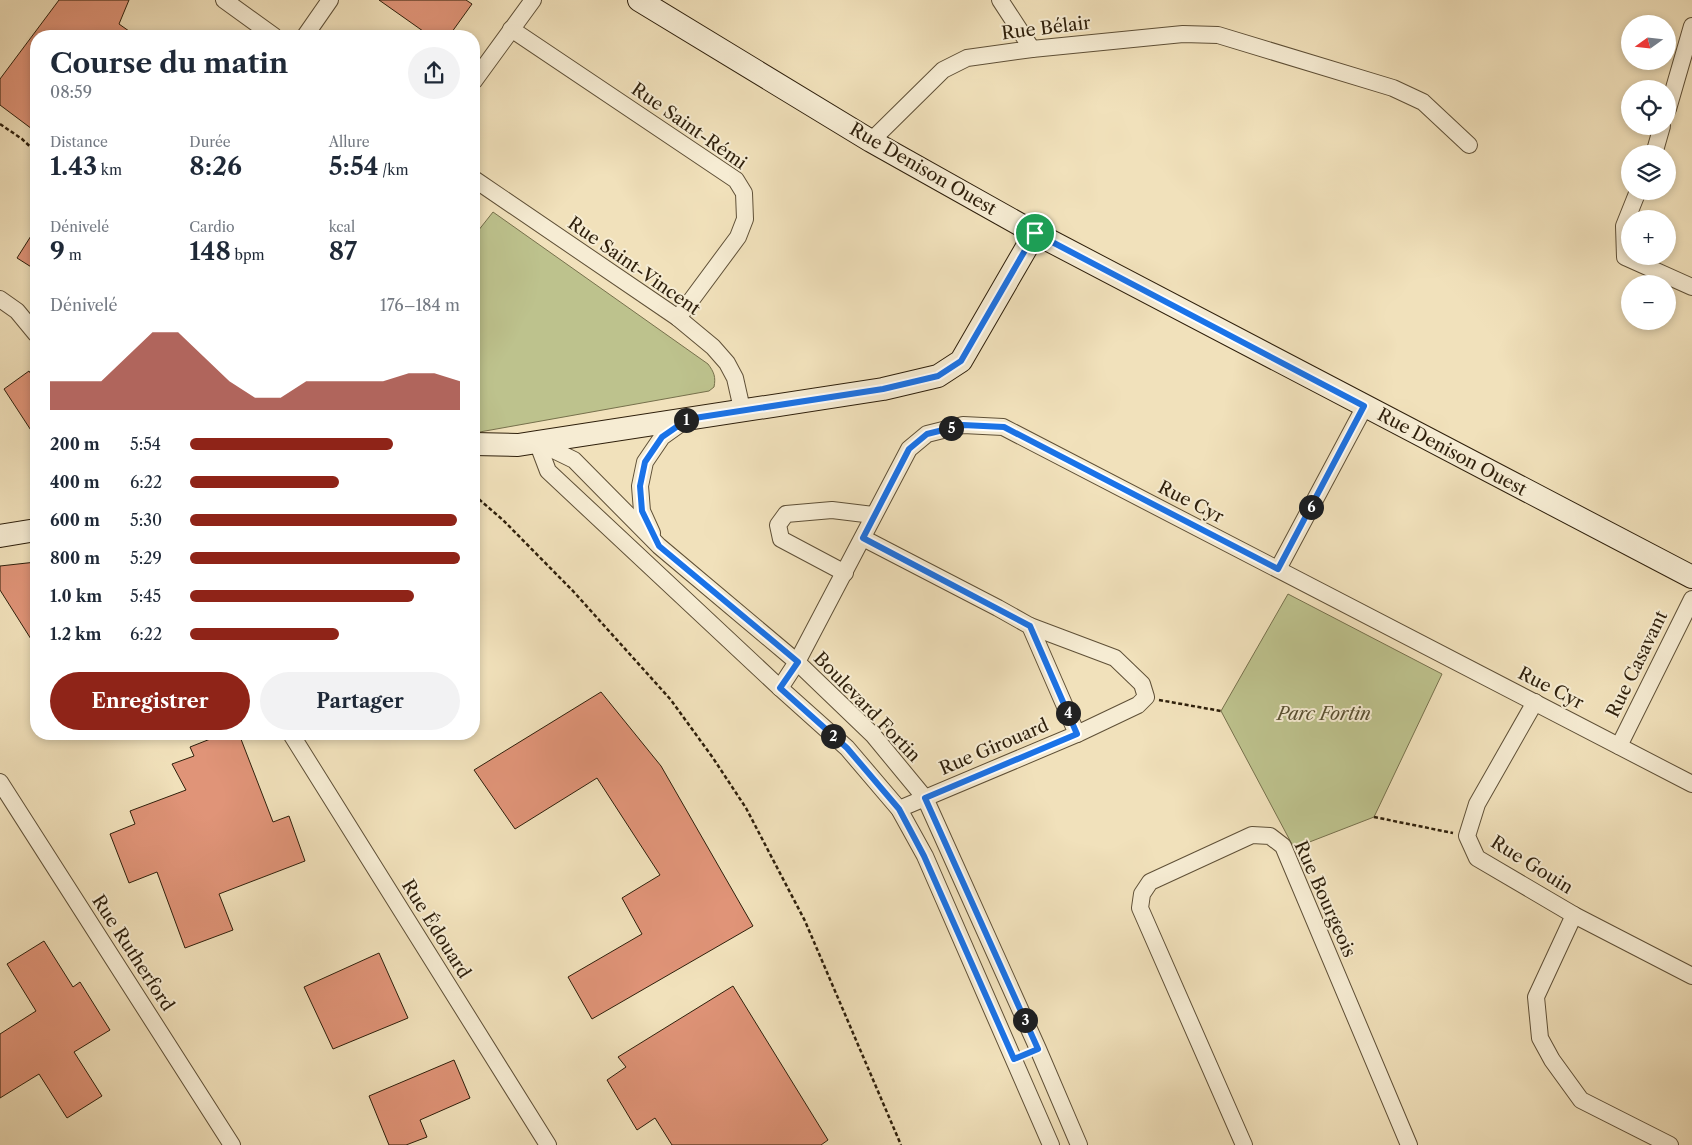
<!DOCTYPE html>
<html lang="fr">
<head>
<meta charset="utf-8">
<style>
  :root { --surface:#fff; --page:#f2f2f3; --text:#1f2937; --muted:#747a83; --accent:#8f2418 }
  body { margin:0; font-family:"Libre Caslon Text",serif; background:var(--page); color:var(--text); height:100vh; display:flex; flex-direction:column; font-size:19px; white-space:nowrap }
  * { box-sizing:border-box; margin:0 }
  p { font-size:16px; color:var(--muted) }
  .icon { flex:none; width:28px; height:28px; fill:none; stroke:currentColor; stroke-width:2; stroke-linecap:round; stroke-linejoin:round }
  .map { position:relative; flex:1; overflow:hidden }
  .details { position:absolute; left:30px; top:30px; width:450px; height:710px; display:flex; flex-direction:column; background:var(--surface); border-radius:20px; box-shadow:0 2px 8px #0003 }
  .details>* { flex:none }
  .needle { width:32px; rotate:255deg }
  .tools { position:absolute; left:1621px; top:15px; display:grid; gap:10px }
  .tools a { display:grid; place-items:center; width:55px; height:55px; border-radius:50%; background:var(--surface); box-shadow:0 2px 8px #0003; font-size:25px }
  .pin { position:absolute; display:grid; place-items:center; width:42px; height:42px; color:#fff; margin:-21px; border:2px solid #fff; border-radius:50%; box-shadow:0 1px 5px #0007 }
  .km { position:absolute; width:25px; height:25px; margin:-12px; border-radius:50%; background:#222; color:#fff; font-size:14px; line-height:25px; text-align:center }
  .round { display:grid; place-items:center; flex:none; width:52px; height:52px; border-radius:26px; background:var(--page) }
  .summary { display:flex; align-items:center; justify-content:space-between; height:85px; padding:0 20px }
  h1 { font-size:28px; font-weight:700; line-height:38px }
  .metrics { display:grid; grid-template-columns:repeat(3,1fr); gap:8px; height:85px; padding:5px 20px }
  .metrics div { display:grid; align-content:center }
  .metrics b { font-size:25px; font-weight:700 }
  .metrics small { font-size:14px; font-weight:400 }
  .metrics p { font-size:14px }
  .chart { height:140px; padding:10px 20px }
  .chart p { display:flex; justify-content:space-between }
  .chart svg { width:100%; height:90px; margin-top:5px; fill:var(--accent); opacity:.7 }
  .primary-button { display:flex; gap:10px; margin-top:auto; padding:10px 20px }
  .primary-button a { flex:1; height:58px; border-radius:30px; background:var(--accent); color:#fff; font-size:20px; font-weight:700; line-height:58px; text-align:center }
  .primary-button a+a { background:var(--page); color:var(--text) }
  ul { padding:0 20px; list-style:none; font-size:16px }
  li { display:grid; grid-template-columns:80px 60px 1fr; align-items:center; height:38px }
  li i { height:12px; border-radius:6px; background:var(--accent) }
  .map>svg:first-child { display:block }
  .green { fill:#bdc28d; stroke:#76704c }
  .building { fill:#e09478; stroke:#2e1f0b }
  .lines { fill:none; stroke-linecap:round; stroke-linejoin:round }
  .street-casing { stroke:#5f5037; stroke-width:18 }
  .secondary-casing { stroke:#2e1f0b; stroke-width:24 }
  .path { stroke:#2e1f0b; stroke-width:2.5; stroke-dasharray:4 2.5; stroke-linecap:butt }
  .street { stroke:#f6ecd3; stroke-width:16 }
  .secondary { stroke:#f6ecd3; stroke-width:22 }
  .route-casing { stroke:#fff; stroke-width:10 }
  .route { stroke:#1a73e8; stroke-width:6 }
  .labels { text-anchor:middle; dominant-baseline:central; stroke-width:4; stroke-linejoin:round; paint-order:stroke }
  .street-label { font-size:18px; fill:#2e1f0b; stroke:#f6ecd3 }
  .park-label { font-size:18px; font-style:italic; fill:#595032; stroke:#f6ecd3 }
</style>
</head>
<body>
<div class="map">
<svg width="1692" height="1145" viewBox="0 0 1692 1145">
  <rect width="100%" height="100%" fill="#f1e1bb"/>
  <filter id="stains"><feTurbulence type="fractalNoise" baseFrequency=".004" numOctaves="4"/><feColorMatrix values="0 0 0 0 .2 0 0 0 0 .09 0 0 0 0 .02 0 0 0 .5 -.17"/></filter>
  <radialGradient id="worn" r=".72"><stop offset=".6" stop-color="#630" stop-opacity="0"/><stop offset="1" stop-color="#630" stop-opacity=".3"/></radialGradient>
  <!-- green -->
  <g class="green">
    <path d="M493,212L708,364C714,372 716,377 714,387L709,391L474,433V236Z"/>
    <path d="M1288,594L1442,674L1374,817L1294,848L1221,711Z"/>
  </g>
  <!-- building -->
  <g class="building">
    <path d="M59,0H129L119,24L136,36H36V132L0,105V79Z"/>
    <path d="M379,0H466L472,4L449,36H430Z"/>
    <path d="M36,228V270L17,258Z"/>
    <path d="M29,371L36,382V438L4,389Z"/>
    <path d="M36,562V647L0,590V566Z"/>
    <path d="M601,692L661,766L753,926L592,1019L568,977L642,934L622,898L660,875L597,778L515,829L474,770Z"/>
    <path d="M223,734H239L273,822L289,816L305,861L219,894L233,930L185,948L157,872L129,883L110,834L135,824L130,811L186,790L172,764L194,756L190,747Z"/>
    <path d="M44,941L73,987L80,982L110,1030L74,1052L102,1096L67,1118L39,1074L0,1098V1034L36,1011L7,964Z"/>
    <path d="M379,953L408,1018L333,1049L304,987Z"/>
    <path d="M733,986L828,1140L821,1145H672L655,1118L637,1130L607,1080L626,1067L618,1057Z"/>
    <path d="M454,1060L470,1098L420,1120L427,1137L406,1145H389L369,1096Z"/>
  </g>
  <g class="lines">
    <defs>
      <g id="street">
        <path d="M224,0L274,36"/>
        <path d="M1000,0L1032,49"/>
        <path d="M511,29L736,180L744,193L745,219L738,237L678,318"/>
        <path d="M305,36L330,0"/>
        <path d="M474,81L533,0"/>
        <path d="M1668,109L1692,26"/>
        <path d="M871,141L943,70L967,58L1032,49L1183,34L1218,35L1393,88L1423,102L1469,145"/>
        <path d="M1654,154L1662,126"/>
        <path d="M474,179L678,318L713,347L727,363L735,378L742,409"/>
        <path d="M1638,191L1624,226L1625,257L1692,287"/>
        <path d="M0,299L17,311L36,334"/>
        <path d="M537,442L574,460L659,546L797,662L873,735L925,798L1038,1049L1079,1145"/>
        <path d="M537,442L548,471L780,688L847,748L899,809L925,856L1051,1145"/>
        <path d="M652,533L642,511L640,486L645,462L662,437L683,422"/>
        <path d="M863,538L998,608L1030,626L1077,734L899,809"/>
        <path d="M1278,569L1365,406"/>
        <path d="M845,573L781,539L778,525L786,514L832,510L873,515"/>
        <path d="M1030,626L1115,658L1142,684L1146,697L1138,705L1077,734"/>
        <path d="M780,688L797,662L909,449L927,434L963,425L1003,427L1692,784"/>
        <path d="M1535,702L1477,804L1467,836L1477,858L1574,915L1692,976"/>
        <path d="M291,734L548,1145"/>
        <path d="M1619,746L1692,599"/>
        <path d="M0,782L232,1145"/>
        <path d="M1574,915L1536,997L1540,1038L1552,1060L1581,1100L1670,1145"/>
        <path d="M1244,1145L1140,908L1142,894L1150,882L1252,835L1270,836L1283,846L1409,1145"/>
      </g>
      <g id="secondary">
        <path d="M639,0L871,141L1035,233L1692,577"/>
        <path d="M474,444L518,445L537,442L883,389L938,376L961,361L1035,233"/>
        <path d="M0,536L36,530"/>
      </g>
    </defs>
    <!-- street casing -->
    <use href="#street" class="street-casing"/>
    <!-- secondary casing -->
    <use href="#secondary" class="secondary-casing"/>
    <!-- path -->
    <g class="path">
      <path d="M0,124L22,139L36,152"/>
      <path d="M474,495L503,520L573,591L671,700L713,758L746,808L805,921L901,1145"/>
      <path d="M1159,700L1221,711"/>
      <path d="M1374,817L1453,833"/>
    </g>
    <!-- street -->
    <use href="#street" class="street"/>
    <!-- secondary -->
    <use href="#secondary" class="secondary"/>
  </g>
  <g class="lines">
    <defs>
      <path id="route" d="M1035,233L1364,406L1278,569L1004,427L963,425L927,434L909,449L863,538L1030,626L1077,734L925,798L1038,1049L1014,1059L924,856L899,809L847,748L780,688L798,662L659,546L642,511L640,486L645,462L662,437L688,419L883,389L938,376L961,361Z"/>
    </defs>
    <!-- route casing -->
    <use href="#route" class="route-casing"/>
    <!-- route -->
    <use href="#route" class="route"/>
  </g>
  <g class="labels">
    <!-- street labels -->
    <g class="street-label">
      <text transform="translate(1046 28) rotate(-7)">Rue Bélair</text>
      <text transform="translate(689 126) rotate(35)">Rue Saint-Rémi</text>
      <text transform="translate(923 169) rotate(30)">Rue Denison Ouest</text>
      <text transform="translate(634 266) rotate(35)">Rue Saint-Vincent</text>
      <text transform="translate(1452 452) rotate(28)">Rue Denison Ouest</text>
      <text transform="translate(1191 502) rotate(27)">Rue Cyr</text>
      <text transform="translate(1637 664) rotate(-64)">Rue Casavant</text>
      <text transform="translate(1551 688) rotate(27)">Rue Cyr</text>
      <text transform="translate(867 707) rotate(46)">Boulevard Fortin</text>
      <text transform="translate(994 747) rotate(-23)">Rue Girouard</text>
      <text transform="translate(1532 865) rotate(32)">Rue Gouin</text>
      <text transform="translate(1325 899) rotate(66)">Rue Bourgeois</text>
      <text transform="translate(436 929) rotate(58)">Rue Édouard</text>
      <text transform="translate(133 953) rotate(57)">Rue Rutherford</text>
    </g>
    <!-- park labels -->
    <g class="park-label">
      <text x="1324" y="714">Parc Fortin</text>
    </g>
  </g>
  <rect width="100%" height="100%" filter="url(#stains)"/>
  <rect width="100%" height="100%" fill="url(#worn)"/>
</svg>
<div class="tools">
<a><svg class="needle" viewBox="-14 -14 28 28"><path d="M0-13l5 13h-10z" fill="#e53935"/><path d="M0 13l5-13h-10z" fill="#747a83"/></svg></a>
<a><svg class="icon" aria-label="locate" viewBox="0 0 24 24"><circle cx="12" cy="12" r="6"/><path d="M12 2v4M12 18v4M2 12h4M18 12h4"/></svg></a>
<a><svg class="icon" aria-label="layers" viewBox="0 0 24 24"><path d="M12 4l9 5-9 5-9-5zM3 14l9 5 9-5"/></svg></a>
<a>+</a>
<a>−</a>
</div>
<div class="pin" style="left:1035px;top:233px;background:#1e9e55"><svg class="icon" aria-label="arrive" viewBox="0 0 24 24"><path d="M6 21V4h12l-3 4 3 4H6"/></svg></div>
<b class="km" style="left:686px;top:420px">1</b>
<b class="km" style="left:833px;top:736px">2</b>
<b class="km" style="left:1025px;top:1020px">3</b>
<b class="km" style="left:1068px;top:713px">4</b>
<b class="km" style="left:951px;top:428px">5</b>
<b class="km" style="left:1311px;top:507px">6</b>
<section class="details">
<div class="summary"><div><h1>Course du matin</h1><p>08:59</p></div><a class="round"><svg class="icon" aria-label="share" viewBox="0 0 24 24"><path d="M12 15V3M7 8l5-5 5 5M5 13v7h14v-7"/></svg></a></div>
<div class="metrics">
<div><p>Distance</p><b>1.43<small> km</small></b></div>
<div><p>Durée</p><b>8:26</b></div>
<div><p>Allure</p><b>5:54<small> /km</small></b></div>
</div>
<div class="metrics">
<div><p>Dénivelé</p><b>9<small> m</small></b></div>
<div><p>Cardio</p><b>148<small> bpm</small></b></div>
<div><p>kcal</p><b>87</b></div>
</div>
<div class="chart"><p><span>Dénivelé</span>176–184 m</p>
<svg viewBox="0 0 160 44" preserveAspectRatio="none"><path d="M0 44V30L10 30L20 30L30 18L40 6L50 6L60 18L70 30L80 38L90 38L100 30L110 30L120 30L130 30L140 26L150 26L160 30V44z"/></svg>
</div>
<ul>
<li><b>200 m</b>5:54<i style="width:75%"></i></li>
<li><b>400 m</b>6:22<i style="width:55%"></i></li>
<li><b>600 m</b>5:30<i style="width:99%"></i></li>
<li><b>800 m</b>5:29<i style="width:100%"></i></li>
<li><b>1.0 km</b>5:45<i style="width:83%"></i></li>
<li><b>1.2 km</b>6:22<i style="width:55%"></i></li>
</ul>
<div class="primary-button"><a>Enregistrer</a><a>Partager</a></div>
</section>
</div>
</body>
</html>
